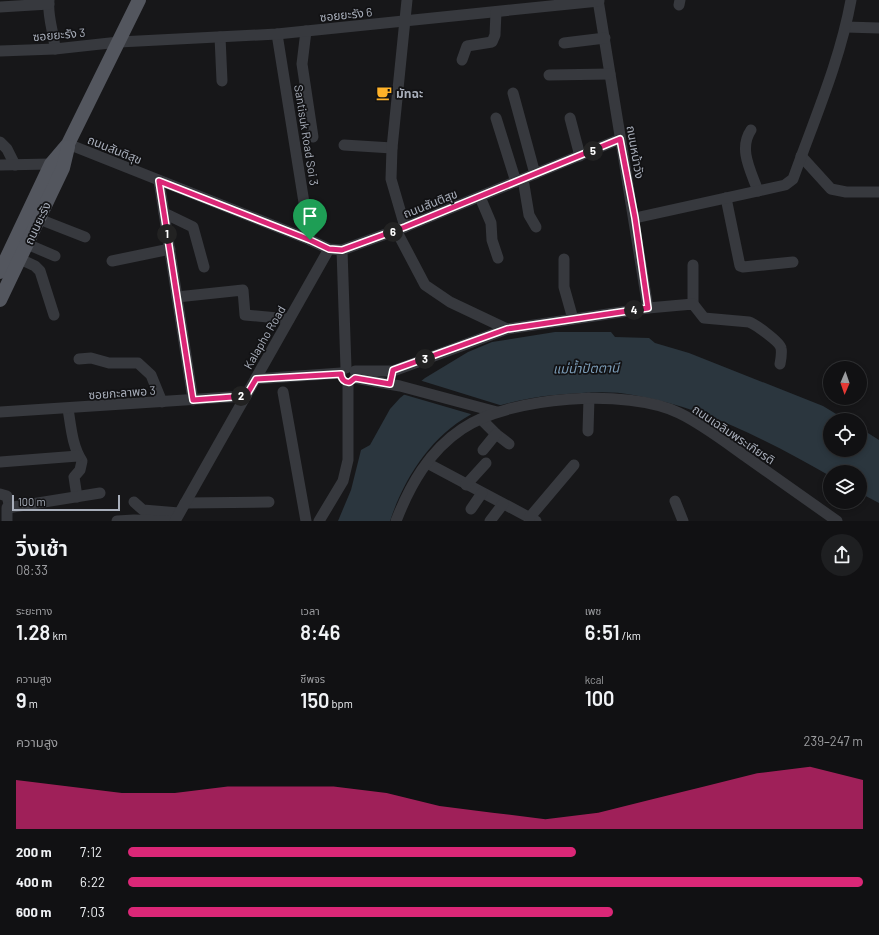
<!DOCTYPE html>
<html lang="th">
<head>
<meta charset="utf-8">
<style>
  :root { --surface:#111113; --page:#1e1f21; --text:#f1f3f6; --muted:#9c9da0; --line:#303133; --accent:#db2777 }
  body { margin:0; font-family:Barlow,"Noto Sans Thai",sans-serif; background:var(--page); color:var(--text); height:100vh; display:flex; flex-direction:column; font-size:15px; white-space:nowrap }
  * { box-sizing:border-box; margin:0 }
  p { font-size:13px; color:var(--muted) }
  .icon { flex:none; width:22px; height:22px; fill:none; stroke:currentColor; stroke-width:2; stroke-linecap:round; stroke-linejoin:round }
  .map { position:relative; height:521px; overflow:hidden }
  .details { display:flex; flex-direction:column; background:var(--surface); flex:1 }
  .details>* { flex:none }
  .needle { width:26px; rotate:182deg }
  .tools { position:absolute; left:823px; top:361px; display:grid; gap:8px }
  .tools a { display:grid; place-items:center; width:44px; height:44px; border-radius:50%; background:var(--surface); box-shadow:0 2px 6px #0003,0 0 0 1px var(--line); font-size:20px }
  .scale { position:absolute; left:12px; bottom:10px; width:108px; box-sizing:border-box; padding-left:4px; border:2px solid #a8aeba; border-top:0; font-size:11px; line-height:14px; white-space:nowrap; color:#a8aeba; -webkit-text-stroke:3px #121214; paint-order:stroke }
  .pin { position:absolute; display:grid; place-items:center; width:34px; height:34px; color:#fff; margin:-41px -17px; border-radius:50% 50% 50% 0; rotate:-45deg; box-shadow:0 0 4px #0007 }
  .pin .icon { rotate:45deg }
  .km { position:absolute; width:20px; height:20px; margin:-10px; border-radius:50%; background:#222; color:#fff; font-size:11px; line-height:20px; text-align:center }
  .round { display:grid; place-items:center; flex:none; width:42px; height:42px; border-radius:21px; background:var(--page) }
  .summary { display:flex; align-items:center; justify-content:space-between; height:68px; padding:0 16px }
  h1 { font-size:22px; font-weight:600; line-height:30px }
  .metrics { display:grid; grid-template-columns:repeat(3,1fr); gap:6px; height:68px; padding:4px 16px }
  .metrics div { display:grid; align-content:center }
  .metrics b { font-size:20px; font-weight:600 }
  .metrics small { font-size:11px; font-weight:400 }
  .metrics p { font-size:11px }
  .chart { height:112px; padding:8px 16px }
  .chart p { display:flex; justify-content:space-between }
  .chart svg { width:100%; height:72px; margin-top:4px; fill:var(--accent); opacity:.7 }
  ul { padding:0 16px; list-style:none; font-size:13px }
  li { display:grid; grid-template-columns:64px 48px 1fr; align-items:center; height:30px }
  li i { height:10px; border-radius:5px; background:var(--accent) }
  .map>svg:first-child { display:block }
  .water { fill:#2b363e }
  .pier { fill:#171719 }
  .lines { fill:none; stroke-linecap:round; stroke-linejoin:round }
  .minor { stroke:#37393e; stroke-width:11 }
  .major { stroke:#53565e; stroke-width:14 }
  .route-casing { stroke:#fff; stroke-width:8 }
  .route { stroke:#db2777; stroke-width:5 }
  .labels { text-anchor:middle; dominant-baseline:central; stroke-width:3.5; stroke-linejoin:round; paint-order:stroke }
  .street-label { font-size:12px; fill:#a8aeba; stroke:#121214 }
  .poi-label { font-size:12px; font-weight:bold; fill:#a8aeba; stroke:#121214; text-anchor:start }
  .water-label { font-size:13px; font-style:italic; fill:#7c9db8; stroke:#121214 }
</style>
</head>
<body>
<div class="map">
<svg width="879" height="521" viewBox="0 0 879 521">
  <rect width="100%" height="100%" fill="#171719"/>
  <!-- water -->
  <path class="water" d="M555,332H611L615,337L649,338L655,343L689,353L823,406L846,420H830V450H860V428L879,440V503L860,493V472H830V476C771,442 701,406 633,395C608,390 580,393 555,395C532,397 512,402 490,408C483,410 475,411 470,415C430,437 404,479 390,521H338L351,490L361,450L370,445L390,409L400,398L425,378L468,352L492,342Z"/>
  <!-- pier -->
  <path class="pier" d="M419,380L503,406L474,415L402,394Z"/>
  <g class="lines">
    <!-- minor -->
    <g class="minor">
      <path d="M49,0C47,17 54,32 55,49"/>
      <path d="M598,0L648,308"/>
      <path d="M679,5L680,0"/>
      <path d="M0,7L49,4"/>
      <path d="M846,27L879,28"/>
      <path d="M306,31L302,64L313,137"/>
      <path d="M277,34L310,240"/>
      <path d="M220,37L222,81"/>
      <path d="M564,43L605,38"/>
      <path d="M0,51L55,49L119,42L277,34L599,1"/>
      <path d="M462,60L467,46L492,42L495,35L496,12"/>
      <path d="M549,75L610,74"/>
      <path d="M513,93L535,174"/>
      <path d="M496,118L516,182"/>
      <path d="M570,118L580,156"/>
      <path d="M751,130C738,149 751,171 758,191"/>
      <path d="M0,142L7,149L15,165"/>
      <path d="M68,144L310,240L329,249L342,250L405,227L620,139"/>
      <path d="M344,145L392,148"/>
      <path d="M801,156L831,189L846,192H879"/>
      <path d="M0,165L51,164"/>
      <path d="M523,179L529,215L536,227"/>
      <path d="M159,181L193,400"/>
      <path d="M480,197L491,223L492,240L498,258"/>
      <path d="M726,198L740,266L743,267L793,262"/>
      <path d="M164,213L193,227L204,267"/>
      <path d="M635,218L785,185L793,179C814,120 840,61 851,0"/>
      <path d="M39,219L85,237"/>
      <path d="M405,227L391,179L392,148L407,0"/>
      <path d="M396,230L425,285L450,302L507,329"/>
      <path d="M27,244L55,256"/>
      <path d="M342,250L346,368"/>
      <path d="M20,259L35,266L40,271L54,315"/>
      <path d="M564,259V287L573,319"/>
      <path d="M112,261L170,249"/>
      <path d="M177,297L243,290L245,315L289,319"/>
      <path d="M693,304V265"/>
      <path d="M79,359L91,358L109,363H138L151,375L162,402"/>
      <path d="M355,371H393L507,329L648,308L693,304L704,318L749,322C755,324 780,342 781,348C782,353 781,359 780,364"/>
      <path d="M355,378L400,386L497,412"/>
      <path d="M256,379L341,373"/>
      <path d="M283,392L306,521"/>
      <path d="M68,409C71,426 72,446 82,461L80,470L74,477L77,497"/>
      <path d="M0,412L246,396"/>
      <path d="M481,419L496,434L509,444"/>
      <path d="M588,431L589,398"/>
      <path d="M483,450L496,434"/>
      <path d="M0,462L78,456"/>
      <path d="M427,463L536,521"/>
      <path d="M466,485L486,463"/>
      <path d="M0,494L7,496L10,508"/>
      <path d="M675,501L683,521"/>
      <path d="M134,502L143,510L179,513"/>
      <path d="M185,503L269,502"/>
      <path d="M471,509L482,493"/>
      <path d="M530,517L574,465"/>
      <path d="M7,521V508L100,493"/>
      <path d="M117,521L134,520L169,521"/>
      <path d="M175,521L329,249"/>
      <path d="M319,521L343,481L348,460V383"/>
      <path d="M396,521C410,485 429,451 462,429C510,396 627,388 679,413C702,424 724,441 745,456C776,478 806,499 837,521"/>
      <path d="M490,521L503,504"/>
    </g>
    <!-- major -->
    <g class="major">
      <path d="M0,272L51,164L68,144L139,0"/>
      <path d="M0,300L63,168L68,147"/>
    </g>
  </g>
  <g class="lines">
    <defs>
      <path id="route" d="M620,139L635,218L648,308L507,329L393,370L390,384L355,378L350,382C345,383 341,379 341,374L256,379L246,396L193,400L159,181L310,240L329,249L342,250L405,227Z"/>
    </defs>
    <!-- route casing -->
    <use href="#route" class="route-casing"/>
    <!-- route -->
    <use href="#route" class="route"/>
  </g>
  <!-- icons -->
  <defs>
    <symbol id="cafe-bare" viewBox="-9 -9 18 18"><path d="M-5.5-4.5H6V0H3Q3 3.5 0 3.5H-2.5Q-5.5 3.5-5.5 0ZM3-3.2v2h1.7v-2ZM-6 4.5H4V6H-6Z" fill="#ffb229" stroke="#121214" stroke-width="2.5" paint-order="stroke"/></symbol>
  </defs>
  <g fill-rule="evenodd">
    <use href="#cafe-bare" x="373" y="82" width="22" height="22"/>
  </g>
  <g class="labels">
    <!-- street labels -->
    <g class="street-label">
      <text transform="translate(346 14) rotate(-6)">ซอยยะรัง 6</text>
      <text transform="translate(59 34) rotate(-5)">ซอยยะรัง 3</text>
      <text transform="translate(307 135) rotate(81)">Santisuk Road Soi 3</text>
      <text transform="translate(115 149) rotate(22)">ถนนสันติสุข</text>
      <text transform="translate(636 152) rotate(80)">ถนนหน้าวัง</text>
      <text transform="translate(430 203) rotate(-22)">ถนนสันติสุข</text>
      <text transform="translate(37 223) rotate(-65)">ถนนยะรัง</text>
      <text transform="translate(264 337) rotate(-60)">Kalapho Road</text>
      <text transform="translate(122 392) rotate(-4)">ซอยกะลาพอ 3</text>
      <text transform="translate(734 434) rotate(34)">ถนนเฉลิมพระเกียรติ</text>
    </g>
    <!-- poi labels -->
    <g class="poi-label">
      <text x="396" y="93">มัทฉะ</text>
    </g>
    <!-- water labels -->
    <g class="water-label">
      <text transform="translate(586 368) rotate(-1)">แม่น้ำปัตตานี</text>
    </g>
  </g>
</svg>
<div class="tools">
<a><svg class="needle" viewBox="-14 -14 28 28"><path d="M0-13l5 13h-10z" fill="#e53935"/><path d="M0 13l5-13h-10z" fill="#9c9da0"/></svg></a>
<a><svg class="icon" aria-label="locate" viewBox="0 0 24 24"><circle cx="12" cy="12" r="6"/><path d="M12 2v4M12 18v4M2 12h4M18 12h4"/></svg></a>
<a><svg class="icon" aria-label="layers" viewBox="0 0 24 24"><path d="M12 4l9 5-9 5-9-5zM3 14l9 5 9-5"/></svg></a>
</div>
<div class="scale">100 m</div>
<div class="pin" style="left:310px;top:240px;background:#1e9e55"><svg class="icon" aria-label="arrive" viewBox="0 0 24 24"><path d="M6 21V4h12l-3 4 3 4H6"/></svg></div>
<b class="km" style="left:167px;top:234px">1</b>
<b class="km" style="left:241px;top:396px">2</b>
<b class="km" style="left:425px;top:359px">3</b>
<b class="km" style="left:634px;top:310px">4</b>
<b class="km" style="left:593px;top:151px">5</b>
<b class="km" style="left:393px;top:232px">6</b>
</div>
<section class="details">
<div class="summary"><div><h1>วิ่งเช้า</h1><p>08:33</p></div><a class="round"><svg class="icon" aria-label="share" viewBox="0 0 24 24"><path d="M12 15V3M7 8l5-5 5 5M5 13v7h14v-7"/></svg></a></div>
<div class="metrics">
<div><p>ระยะทาง</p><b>1.28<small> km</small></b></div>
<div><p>เวลา</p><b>8:46</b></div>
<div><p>เพซ</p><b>6:51<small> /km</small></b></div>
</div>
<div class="metrics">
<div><p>ความสูง</p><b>9<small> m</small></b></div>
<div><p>ชีพจร</p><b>150<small> bpm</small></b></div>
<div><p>kcal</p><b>100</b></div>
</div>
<div class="chart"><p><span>ความสูง</span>239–247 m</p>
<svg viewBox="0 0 160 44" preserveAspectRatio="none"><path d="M0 44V14L10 18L20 22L30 22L40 18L50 18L60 18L70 22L80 30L90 34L100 38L110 34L120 26L130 18L140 10L150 6L160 14V44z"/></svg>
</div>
<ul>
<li><b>200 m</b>7:12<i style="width:61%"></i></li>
<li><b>400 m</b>6:22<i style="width:100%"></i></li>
<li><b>600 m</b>7:03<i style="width:66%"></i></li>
</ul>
</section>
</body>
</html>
